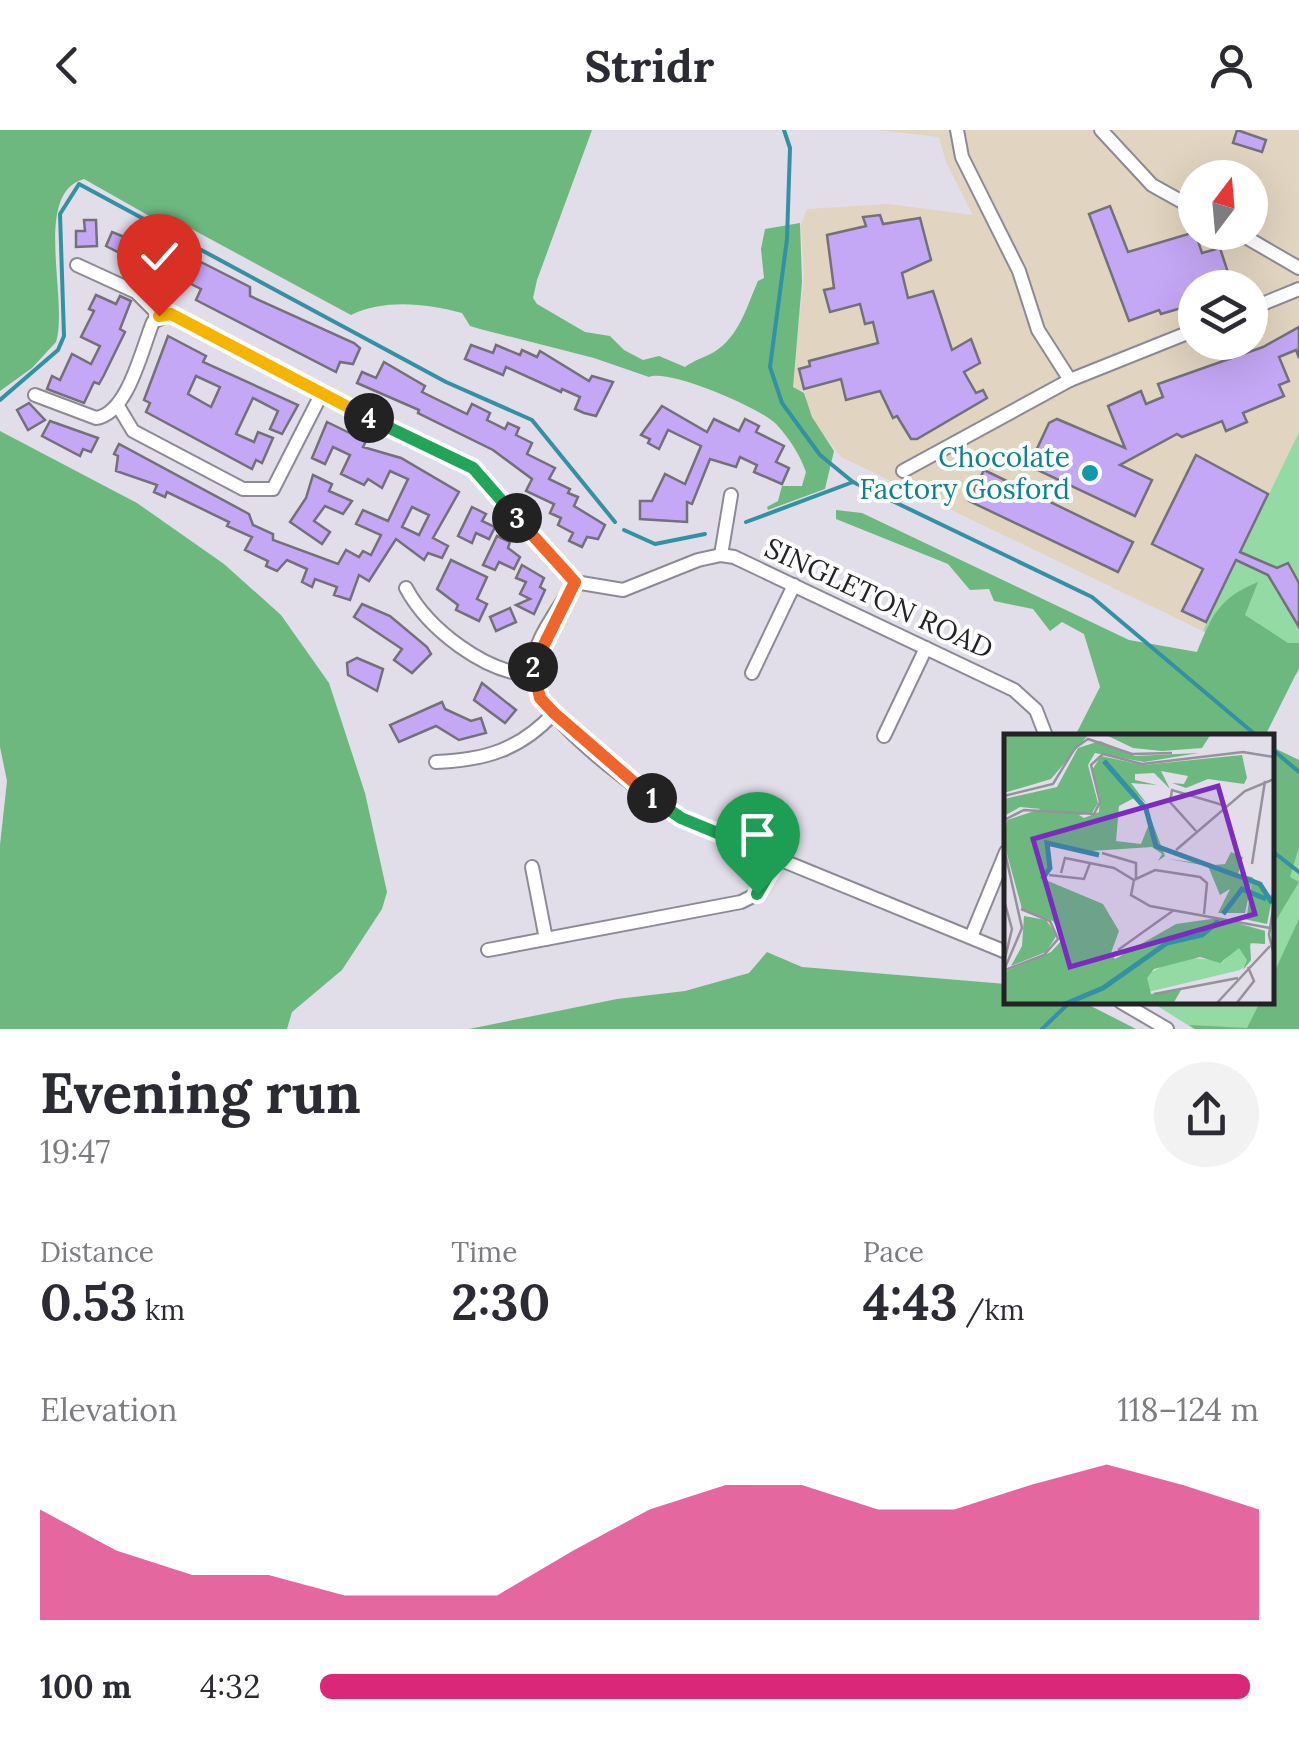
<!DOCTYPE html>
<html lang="en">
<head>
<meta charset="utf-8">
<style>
  :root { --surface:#fff; --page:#f2f2f3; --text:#2b2b33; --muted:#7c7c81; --accent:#db2777 }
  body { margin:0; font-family:Lora,serif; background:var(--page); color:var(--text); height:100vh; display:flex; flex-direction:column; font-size:38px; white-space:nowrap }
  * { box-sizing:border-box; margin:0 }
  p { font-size:32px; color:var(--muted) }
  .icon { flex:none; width:55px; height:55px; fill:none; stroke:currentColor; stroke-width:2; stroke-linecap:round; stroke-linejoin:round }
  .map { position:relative; height:899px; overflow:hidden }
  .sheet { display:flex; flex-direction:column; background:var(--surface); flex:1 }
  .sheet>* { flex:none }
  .needle { width:65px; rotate:16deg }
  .buttons { position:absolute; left:1178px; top:30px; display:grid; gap:20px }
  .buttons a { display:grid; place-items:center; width:90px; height:90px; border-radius:50%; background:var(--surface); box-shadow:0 10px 40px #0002; font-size:50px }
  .pin { position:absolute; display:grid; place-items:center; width:85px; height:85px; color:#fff; margin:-102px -42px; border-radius:50% 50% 50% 0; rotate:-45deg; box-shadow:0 0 10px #0007 }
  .pin .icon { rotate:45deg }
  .km { position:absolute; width:50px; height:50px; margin:-25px; border-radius:50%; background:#222; color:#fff; font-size:28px; line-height:50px; text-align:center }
  .round { display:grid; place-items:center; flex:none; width:105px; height:105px; border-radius:52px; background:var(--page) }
  .head { display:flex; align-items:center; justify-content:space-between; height:170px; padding:0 40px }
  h1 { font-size:55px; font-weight:700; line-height:75px }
  .stats { display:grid; grid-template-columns:repeat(3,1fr); gap:15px; height:170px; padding:10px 40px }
  .stats div { display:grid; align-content:center }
  .stats b { font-size:50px; font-weight:700 }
  .stats small { font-size:28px; font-weight:400 }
  .stats p { font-size:28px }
  .chart { height:280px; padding:20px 40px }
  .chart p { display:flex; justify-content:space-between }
  .chart svg { width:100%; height:180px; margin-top:10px; fill:var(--accent); opacity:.7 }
  ul { padding:0 40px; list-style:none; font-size:32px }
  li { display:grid; grid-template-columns:160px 120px 1fr; align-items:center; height:75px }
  li i { height:25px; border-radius:12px; background:var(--accent) }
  header { display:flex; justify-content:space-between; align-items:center; height:130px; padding:0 40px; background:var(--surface); font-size:45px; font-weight:700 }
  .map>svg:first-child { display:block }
  .industrial { fill:#e1d4c0; fill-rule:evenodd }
  .green { fill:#94daa4 }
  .forest { fill:#6cb87f }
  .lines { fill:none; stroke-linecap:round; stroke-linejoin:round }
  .stream { stroke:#3391a3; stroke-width:4 }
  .building { fill:#c4a7f5; stroke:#73707a; stroke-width:2.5; fill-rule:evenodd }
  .street-casing { stroke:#8d8a95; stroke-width:16 }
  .street { stroke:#fff; stroke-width:12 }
  .split-1-casing { stroke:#fff; stroke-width:20 }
  .split-2-casing { stroke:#fff; stroke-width:20 }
  .split-3-casing { stroke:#fff; stroke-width:20 }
  .split-4-casing { stroke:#fff; stroke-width:20 }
  .split-5-casing { stroke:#fff; stroke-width:20 }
  .split-6-casing { stroke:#fff; stroke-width:20 }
  .split-1 { stroke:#22a559; stroke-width:12 }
  .split-2 { stroke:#f0652b; stroke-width:12 }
  .split-3 { stroke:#f0652b; stroke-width:12 }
  .split-4 { stroke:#22a559; stroke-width:12 }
  .split-5 { stroke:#f5b400; stroke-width:12 }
  .split-6 { stroke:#f5b400; stroke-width:12 }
  .culture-dot { fill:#0f9aa8; stroke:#fff; stroke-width:4 }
  .labels { text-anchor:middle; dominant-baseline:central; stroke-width:8; stroke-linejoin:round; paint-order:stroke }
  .culture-label { font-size:28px; fill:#0d838f; stroke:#fff; text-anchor:end }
  .street-label { font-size:28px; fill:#232226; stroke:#fff }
  .inset-river { fill:none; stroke:#3391a3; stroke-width:5 }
  .inset-road { fill:none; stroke:#95929b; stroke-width:2.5 }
  .view { fill:#7b2cbf; fill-opacity:0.15; stroke:#7b2cbf; stroke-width:5 }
  .inset-edge { fill:none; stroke:#232226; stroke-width:5 }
</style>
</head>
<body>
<header><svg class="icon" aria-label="back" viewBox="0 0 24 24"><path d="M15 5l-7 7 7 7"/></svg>Stridr<svg class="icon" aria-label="person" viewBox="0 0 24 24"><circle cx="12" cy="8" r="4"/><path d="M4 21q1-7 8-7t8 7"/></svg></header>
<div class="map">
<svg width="1299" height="899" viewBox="0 0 1299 899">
  <rect width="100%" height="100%" fill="#e1dde9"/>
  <!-- industrial -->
  <path class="industrial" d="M878,0H1299V302L1203,501L841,327L810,287L804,260L795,261L792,251L804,147L801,95L807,79L888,74L973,85L946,32L939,7ZM1195,48H1250V102H1195ZM1195,158H1250V212H1195Z"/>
  <!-- green -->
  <g class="green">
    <path d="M1299,302V540L1296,545L1203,501Z"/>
    <path d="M1272,689L1299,690V899H1194L1151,872H1272Z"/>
  </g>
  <!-- forest -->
  <g class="forest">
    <path d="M0,0H592L537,150L533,168L537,174L585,202L610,206L624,220L643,230L659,226L685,237C696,229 704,228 714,222C739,207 747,176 758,151L764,148L761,119L765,99L800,93L802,152L793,257L804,263L812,287L834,321L825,359L768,380L767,377L778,371L782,356H802L806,342C800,325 789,308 777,295C762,278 667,238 649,247L594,228L480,199L470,196L462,183C426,173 383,169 351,185L188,97L167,96L84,49C32,63 69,170 56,212L32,238L0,261Z"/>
    <path d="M0,301L137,373L224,434L281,485L329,553L365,663L387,762L382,779L342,840L292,882L287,899H0V715L7,651L0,617Z"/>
    <path d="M836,380L862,383L1129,510L1197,522C1212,485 1219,468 1258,452L1245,485L1288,513H1299V538L1265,606H1075L1100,557L1084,504L1062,492L1050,501L1033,479L994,471L989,459L970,460L948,434L836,389Z"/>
    <path d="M1272,617L1299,630V717L1290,747L1299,752L1272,797Z"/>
    <path d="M1299,789V899H1195L1189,895L1247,898L1260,872H1272V847Z"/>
    <path d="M767,822L802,837L1006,854V872H1083L1136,899H469L617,869L685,861L749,843Z"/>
  </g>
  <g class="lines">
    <!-- stream -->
    <g class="stream">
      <path d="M784,0L790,18L787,109L770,237L782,273L820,325L853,352L1092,467L1257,606"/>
      <path d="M0,270L58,220L64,206L60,84L79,54L446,252L532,290L615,392"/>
      <path d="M746,392L853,352"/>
      <path d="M624,400L655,414L705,404"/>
      <path d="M1272,619L1299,642"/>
      <path d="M1272,721L1299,742"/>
      <path d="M1042,899L1070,872"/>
    </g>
  </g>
  <!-- building -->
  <g class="building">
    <path d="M1237,0L1266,10L1262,22L1233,13Z"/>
    <path d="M1110,76L1128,122L1195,102L1202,123L1220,118L1233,158H1195V174L1161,184L1159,180L1129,191L1089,84Z"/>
    <path d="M880,85L883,94L920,88L931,130L902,143L908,168L933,161L952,220L971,209L980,233L964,242L976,263L983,260L987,268L917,309H911L897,286L893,288L880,261L846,270L841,249L804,259L799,239L810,236L809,231L878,213L873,192L865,194L860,174L830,182L824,160L834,158L827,105L866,96L863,87Z"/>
    <path d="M84,90H96L97,116L76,117V101H85Z"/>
    <path d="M112,102L149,117L151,125L186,141L179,156L139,139L141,134L106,116Z"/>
    <path d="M201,132L250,157V166L354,213L360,218L353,234L340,232L336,242L196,170L201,159L191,154Z"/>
    <path d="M96,165L116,174L120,166L131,171L120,199L125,202L104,245L99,254L94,252L84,273L47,259L52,246L60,250L72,224L91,234L100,216L81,207L94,181L89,179Z"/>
    <path d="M1299,197V228L1296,220L1279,227L1289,251L1279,255L1284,266L1243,283L1247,292L1226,301L1222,291L1182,307L1177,304L1120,335L1152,350L1135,386L1029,336L1049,293L1057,289L1125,318L1108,276L1141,261L1146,274L1163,267L1158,254L1263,217Z"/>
    <path d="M168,206L206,226L203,232L298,275L282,304L270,299L278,281L253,268L236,304L254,312L258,302L273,308L262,333L256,330L252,339L146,282L150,273L144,270ZM196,246L220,257L211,277L188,264Z"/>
    <path d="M471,215L493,223L496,215L520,225L522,220L537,227L540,221L589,251L592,246L613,252L596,286L584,283L575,279L580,267L562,259L561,262L506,237L503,245L465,229Z"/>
    <path d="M384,232L425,256L422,262L467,284L472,274L490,283L487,290L505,299L508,293L519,298L516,305L532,313L527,324L555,338L549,349L570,359L568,363L578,367L574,376L605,395L598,409L587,407L582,417L569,411L573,403L558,395L561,388L550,383L554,374L526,361L532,349L493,320L418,283L419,280L357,253L362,242L376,248Z"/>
    <path d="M29,273L45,290L28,300L17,280Z"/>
    <path d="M662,276L707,302L714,289L739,301L745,289L759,296L756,302L784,316L776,332L789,338L782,354L754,342L757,335L740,327L736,337L710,329L692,374L687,372V392L640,389V371H652L665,344L685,354L701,316L668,300L659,319L648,313L650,309L641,305Z"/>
    <path d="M50,291L98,308L91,322L83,319L80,326L42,306Z"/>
    <path d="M327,292L366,311L363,317L401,328L459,362L433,408L448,416L442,428L428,423L424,430L396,409L369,451L359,445L350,470L334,465L337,457L315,449L312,457L302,452L307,439L287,430L277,441L266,436L268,431L245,420L252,407L227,396L229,392L167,362L165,367L154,362L157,355L116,341L118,326L114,324L119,314L249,384L253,395L273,404V410L338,434L346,420L359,427L363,421L371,425L381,405L356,394L363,380L388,391L408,349L390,341L382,358L368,349L364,355L341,344L350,325L333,317L325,334L312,328ZM412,377L429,385L419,405L402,397Z"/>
    <path d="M1196,325L1268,364L1240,422L1277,438L1288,433L1299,453V497L1268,445L1236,430L1206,492L1182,481L1203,439L1152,414Z"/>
    <path d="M984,340L1133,412L1118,442L969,371Z"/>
    <path d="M313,345L332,354L329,361L352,371L343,384L325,376L314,391L330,402L322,414L290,392L306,368Z"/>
    <path d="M472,377L486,384L482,391L495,397L489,409L476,403L472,413L458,406Z"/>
    <path d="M497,406L510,412L508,418L520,427L514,439L499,432L495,440L483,435Z"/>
    <path d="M451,430L487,447L477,469L487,474L479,491L456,480L458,475L437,459Z"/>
    <path d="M522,435L544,448L540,457L545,460L534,484L516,475L530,469L520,464L526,452L516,448Z"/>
    <path d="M362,474L390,486L427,517L431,524L412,543L394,530L402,519L354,487Z"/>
    <path d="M510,478L516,492L496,501L490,487Z"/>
    <path d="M357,528L383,539L377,561L348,545L347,533Z"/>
    <path d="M482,553L516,580L505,593L474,570Z"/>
    <path d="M442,572L445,579L471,591L481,588L486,603L459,610L436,596L399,612L390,595Z"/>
  </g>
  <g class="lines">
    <defs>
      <g id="street">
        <path d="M957,0L962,27L1019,141L1038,200L1070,250"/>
        <path d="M1101,0L1152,55L1195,79"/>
        <path d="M1237,102L1299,138"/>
        <path d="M77,135L136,162L159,185"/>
        <path d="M1250,179L1299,159"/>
        <path d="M35,265L96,288C128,284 142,218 153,192L171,183L321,265L473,338L575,452L623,460L698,430L721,425L734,427L1014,560L1036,580L1046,606"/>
        <path d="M118,276L133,301L243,359H273L321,265"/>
        <path d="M903,341L1070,250L1195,200"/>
        <path d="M721,425L731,365"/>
        <path d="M575,452C561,476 529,515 532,544C536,588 645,664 681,689L1006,822"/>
        <path d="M406,458C428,499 485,543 532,545"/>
        <path d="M752,543L794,455"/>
        <path d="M884,606L926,518"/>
        <path d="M436,632C485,630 520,620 554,583"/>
        <path d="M532,737L546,809"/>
        <path d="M971,807L1006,722"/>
        <path d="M488,820L741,772L757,764L778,728"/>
        <path d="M1121,872L1167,899"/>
      </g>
    </defs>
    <!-- street casing -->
    <use href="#street" class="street-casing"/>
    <!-- street -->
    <use href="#street" class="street"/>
  </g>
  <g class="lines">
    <defs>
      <path id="split-1" d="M652,668L681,688L778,728L757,764"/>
      <path id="split-2" d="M533,537L540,568L554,583L652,668"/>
      <path id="split-3" d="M517,388L575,452L533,537"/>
      <path id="split-4" d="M369,288L473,338L517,388"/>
      <path id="split-5" d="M207,203L369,288"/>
      <path id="split-6" d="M159,186L171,184L207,203"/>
    </defs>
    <!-- split-1 casing -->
    <use href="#split-1" class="split-1-casing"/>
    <!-- split-2 casing -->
    <use href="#split-2" class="split-2-casing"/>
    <!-- split-3 casing -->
    <use href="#split-3" class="split-3-casing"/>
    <!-- split-4 casing -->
    <use href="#split-4" class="split-4-casing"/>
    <!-- split-5 casing -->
    <use href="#split-5" class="split-5-casing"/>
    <!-- split-6 casing -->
    <use href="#split-6" class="split-6-casing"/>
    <!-- split-1 -->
    <use href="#split-1" class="split-1"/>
    <!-- split-2 -->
    <use href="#split-2" class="split-2"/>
    <!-- split-3 -->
    <use href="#split-3" class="split-3"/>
    <!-- split-4 -->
    <use href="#split-4" class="split-4"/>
    <!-- split-5 -->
    <use href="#split-5" class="split-5"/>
    <!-- split-6 -->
    <use href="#split-6" class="split-6"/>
  </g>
  <!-- markers -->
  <circle class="culture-dot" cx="1090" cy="343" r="10"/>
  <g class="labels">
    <!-- culture labels -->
    <g class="culture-label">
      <text x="1070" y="327">Chocolate<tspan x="1070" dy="32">Factory Gosford</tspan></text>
    </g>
    <!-- street labels -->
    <g class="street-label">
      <text transform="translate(879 468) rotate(25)">SINGLETON ROAD</text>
    </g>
  </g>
  <!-- overview -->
  <g transform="translate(1004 604)">
    <rect width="270" height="270" fill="#e1dde9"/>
    <path d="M225,186L261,197L241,216L247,227L236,236L140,259L142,241L157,233L188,224L220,227L225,220L184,214L78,270L110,228L128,216L178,191Z" fill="#94daa4"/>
    <path d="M0,0H85L47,45L0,59ZM207,0L198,14L158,17L129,14L102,1ZM96,7L131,22L195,19L140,28L91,19L84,31L94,69L88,79L75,81L80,84L95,78L96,63L88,36L97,22L139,31L238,21L243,44L240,50L204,45L182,54L168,49L180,50L184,42L157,37L166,55L150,39L131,40V46L153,51L127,49L143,70L134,62L115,72L112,107L137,110L147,85L161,122L154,127L158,120L148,113L87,117L43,108L46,133L37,144L99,170L115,197L107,219L111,225L172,190L214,184L261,197V210L246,209L247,226L239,236L243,226L235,214L216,229L196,223L150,235L143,244L147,260L177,256L169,270H0V238L47,218L59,205L49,187L18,175L0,109L3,86L37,75L16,73L0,82V65L53,53L74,14ZM227,118L239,123L234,140L248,143L267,162L270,155L263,190L235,184L243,181L248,146L241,179H214L226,155L216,161L204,132L164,125L211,131L221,130ZM20,182L42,186L53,201L42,218L7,232L18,212Z" fill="#6cb87f"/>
    <path class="inset-river" d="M100,27L142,75L152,112L256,150L268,169M38,145L46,134L43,109L95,121M219,180L238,155L262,165M61,270L99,254L163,209L198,201L215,187"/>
    <path class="inset-road" d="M0,62L49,50L71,14L84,5L128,20L168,19M0,86L20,76L90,80L96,68L87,31L99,20L138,30L239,18L270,23M192,97L166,68L168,56L222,72M0,114L18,194L0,236M172,116L241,57L270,45M98,119L132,129V146M248,130L261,47M57,139L61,124L110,134L130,146L151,136L196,143L203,149L200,180M45,141L80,145L86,129M130,146L127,161L146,172L266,194M0,166L8,195L1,224M270,168L265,201L270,221M114,216L170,176M1,236L40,221L54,205L46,187L17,175M150,260L234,244M212,270L266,212M232,270L250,247L244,233"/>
    <path class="view" d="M214,52L251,180L66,233L29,105Z"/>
    <rect width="270" height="270" class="inset-edge"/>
  </g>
</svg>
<div class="buttons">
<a><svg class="needle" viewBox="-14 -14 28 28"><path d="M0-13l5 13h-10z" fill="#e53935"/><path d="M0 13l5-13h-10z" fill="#7c7c81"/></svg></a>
<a><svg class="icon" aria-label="layers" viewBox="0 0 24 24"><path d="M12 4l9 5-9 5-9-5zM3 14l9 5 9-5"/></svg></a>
</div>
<div class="pin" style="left:757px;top:764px;background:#1e9e55"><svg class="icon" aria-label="arrive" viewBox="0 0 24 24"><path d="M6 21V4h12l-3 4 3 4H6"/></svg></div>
<div class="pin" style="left:159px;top:186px;background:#d93025"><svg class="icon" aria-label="check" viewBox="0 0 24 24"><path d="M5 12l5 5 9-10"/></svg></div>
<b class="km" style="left:652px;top:668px">1</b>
<b class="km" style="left:533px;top:537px">2</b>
<b class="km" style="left:517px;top:388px">3</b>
<b class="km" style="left:369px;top:288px">4</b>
</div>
<section class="sheet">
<div class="head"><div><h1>Evening run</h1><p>19:47</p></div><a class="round"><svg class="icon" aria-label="share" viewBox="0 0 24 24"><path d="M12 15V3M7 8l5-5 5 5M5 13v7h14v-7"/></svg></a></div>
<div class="stats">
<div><p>Distance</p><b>0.53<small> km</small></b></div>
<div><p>Time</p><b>2:30</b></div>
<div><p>Pace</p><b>4:43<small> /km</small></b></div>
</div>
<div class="chart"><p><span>Elevation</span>118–124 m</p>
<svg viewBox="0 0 160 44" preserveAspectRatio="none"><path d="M0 44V17L10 27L20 33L30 33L40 38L50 38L60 38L70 27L80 17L90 11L100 11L110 17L120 17L130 11L140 6L150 11L160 17V44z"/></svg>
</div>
<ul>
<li><b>100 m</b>4:32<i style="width:99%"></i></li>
</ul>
</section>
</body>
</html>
